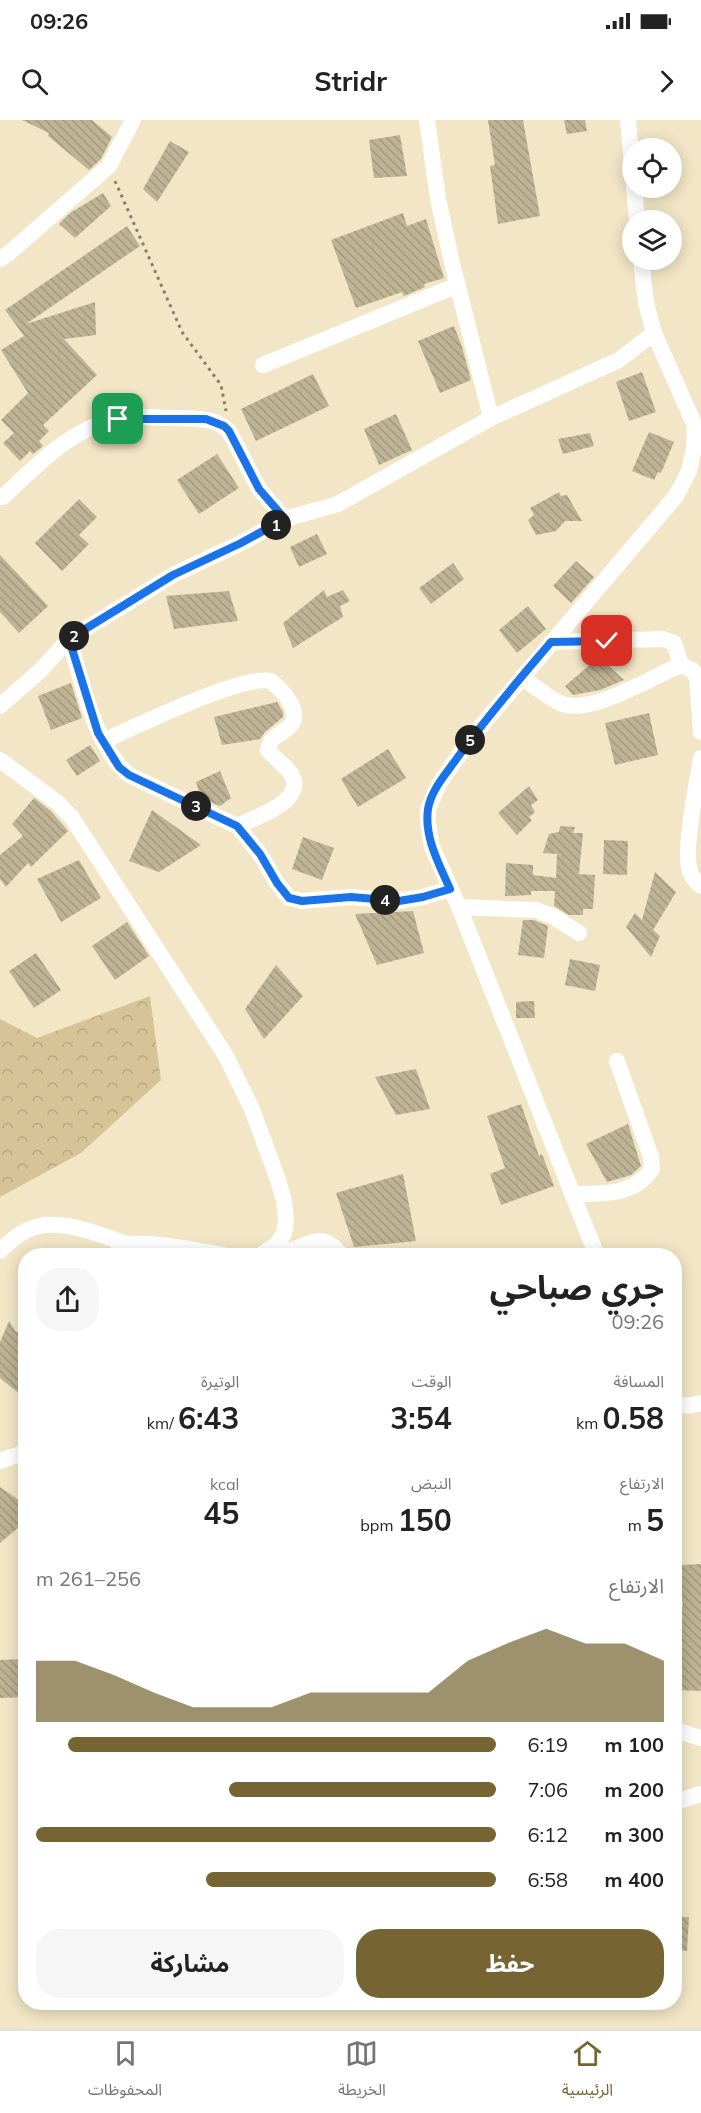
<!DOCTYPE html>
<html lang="ar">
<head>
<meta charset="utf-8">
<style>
  :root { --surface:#fff; --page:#f6f6f6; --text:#222; --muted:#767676; --line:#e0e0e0; --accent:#766432 }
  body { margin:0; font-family:Mulish,"Noto Sans Arabic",sans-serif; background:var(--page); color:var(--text); direction:rtl; height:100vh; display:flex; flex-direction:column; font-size:22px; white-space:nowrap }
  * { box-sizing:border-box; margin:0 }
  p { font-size:20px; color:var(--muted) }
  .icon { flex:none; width:33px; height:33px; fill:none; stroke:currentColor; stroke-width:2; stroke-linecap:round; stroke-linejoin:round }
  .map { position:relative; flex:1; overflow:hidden; direction:ltr }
  .details { position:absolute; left:18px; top:1128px; width:664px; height:762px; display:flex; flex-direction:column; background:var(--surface); border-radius:24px; box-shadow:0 3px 15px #0003; direction:rtl }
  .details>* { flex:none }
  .tools { position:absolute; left:622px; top:18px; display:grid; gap:12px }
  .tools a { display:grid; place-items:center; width:60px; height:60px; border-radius:50%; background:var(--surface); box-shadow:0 3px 15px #0003; font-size:30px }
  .pin { position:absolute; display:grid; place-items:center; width:51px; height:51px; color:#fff; margin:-26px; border-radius:12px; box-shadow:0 3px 9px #0006 }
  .km { position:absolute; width:30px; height:30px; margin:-15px; border-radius:50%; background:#222; color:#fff; font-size:16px; line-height:30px; text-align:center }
  .round { display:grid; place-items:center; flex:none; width:63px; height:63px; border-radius:24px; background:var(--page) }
  .headline { display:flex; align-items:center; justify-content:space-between; height:102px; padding:0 18px }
  h1 { font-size:33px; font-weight:700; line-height:45px }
  .stats { display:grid; grid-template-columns:repeat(3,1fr); gap:9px; height:102px; padding:6px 18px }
  .stats div { display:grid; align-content:center }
  .stats b { font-size:30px; font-weight:700 }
  .stats small { font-size:16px; font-weight:400 }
  .stats p { font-size:16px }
  .chart { height:168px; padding:12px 18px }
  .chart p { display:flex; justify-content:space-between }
  .chart svg { width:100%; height:108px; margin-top:6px; fill:var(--accent); opacity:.7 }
  .action { display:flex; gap:12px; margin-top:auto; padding:12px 18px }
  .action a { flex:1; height:69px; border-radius:24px; background:var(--accent); color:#fff; font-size:24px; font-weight:700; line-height:69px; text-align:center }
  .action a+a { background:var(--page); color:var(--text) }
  ul { padding:0 18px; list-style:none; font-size:20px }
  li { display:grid; grid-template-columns:96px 72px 1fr; align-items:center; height:45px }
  li i { height:15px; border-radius:8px; background:var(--accent) }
  .status { display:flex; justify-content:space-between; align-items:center; height:42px; padding:0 30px; background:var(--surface); direction:ltr }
  .status svg { height:16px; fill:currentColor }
  header { display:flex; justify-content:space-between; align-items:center; height:78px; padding:0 18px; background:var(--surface); font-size:27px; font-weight:700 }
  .tab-bar { display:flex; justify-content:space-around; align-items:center; height:84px; border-top:2px solid var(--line); background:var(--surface); font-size:16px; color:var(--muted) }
  .tab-bar a { display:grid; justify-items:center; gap:3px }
  .tab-bar .selected { color:var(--accent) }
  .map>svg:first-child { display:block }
  .forest { fill:url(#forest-crowns) }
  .building { fill:url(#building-back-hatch) }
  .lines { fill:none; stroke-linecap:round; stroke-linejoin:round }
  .path { stroke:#877f69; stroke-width:3; stroke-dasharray:3 4.5; stroke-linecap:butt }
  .minor { stroke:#fff; stroke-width:16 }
  .route-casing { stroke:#fff; stroke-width:12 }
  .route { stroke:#1a73e8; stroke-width:8 }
</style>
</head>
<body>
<div class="status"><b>09:26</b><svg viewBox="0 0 49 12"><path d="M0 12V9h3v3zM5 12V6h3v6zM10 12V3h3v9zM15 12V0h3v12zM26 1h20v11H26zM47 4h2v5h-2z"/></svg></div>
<header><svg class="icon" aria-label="forward" viewBox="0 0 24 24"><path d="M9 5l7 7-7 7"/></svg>Stridr<svg class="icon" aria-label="search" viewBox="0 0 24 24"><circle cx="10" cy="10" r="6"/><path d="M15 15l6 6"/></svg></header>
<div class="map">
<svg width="701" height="1909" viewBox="0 0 701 1909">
  <defs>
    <pattern id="forest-crowns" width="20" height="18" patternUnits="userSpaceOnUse" patternTransform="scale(1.5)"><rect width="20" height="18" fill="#d6c496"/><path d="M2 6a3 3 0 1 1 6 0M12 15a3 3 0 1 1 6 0" fill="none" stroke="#b7a780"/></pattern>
    <pattern id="building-back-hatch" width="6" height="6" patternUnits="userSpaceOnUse" patternTransform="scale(1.5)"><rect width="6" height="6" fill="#bfb395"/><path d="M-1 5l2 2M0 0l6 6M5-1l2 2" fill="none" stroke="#a3997f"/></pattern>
  </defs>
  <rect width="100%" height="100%" fill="#f2e6c6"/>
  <!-- forest -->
  <path class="forest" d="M150,876L161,960L81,1033L0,1077V899L37,918Z"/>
  <!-- building -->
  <g class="building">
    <path d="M22,0H92L112,17L101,39L89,50L48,16L49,13Z"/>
    <path d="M488,0H523L540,96L498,104L490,46L495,45Z"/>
    <path d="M564,0H585L587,11L567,14Z"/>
    <path d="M400,15L407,56L374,58L369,20Z"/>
    <path d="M170,21L189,32L157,82L143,69Z"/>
    <path d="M103,73L111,86L75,118L59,104L70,93Z"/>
    <path d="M403,93L407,106L426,99L444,158L424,164L425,167L404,176L402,172L356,188L331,120Z"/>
    <path d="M127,106L140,126L26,204L95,182L96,215L64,219L97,255L43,305L49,311L39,321L43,326L33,334L30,331L20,341L3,323L14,313L1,300L28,273L1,230L24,216L5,190Z"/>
    <path d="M454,206L462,227L471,260L440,273L418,221Z"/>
    <path d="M642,252L656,292L629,301L616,262Z"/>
    <path d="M313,254L329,286L256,321L241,289Z"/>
    <path d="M396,294L412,330L379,345L364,309Z"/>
    <path d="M649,312L674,322L661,353L658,352L654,360L632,351Z"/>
    <path d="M590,313L594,326L563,334L558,319Z"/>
    <path d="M217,334L239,368L199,394L177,360Z"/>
    <path d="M559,372L561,376L567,375L582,401H565L556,411L536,415L528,400L534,395L530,388Z"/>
    <path d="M79,379L97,397L79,415L89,424L62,451L35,423Z"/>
    <path d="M317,414L327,434L299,447L290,427Z"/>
    <path d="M0,435L48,486L19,513L0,492Z"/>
    <path d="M576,441L594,457L571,483L553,466Z"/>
    <path d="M453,443L464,459L431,484L419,468Z"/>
    <path d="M324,470L327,477L343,470L350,481L340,486L343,497L293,528L283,503Z"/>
    <path d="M229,471L238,501L174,509L166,476Z"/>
    <path d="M528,486L546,509L517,533L499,510Z"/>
    <path d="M599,537L624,560L600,570L573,575L565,566Z"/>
    <path d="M71,563L82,598L51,610L38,576Z"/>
    <path d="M277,582L283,592V597L265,612L260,619L222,625L214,597Z"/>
    <path d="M649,593L658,635L615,645L605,603Z"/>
    <path d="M90,625L100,641L77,656L66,640Z"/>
    <path d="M388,629L406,658L358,687L341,659Z"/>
    <path d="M220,651L231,678L220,686L201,678L196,662Z"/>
    <path d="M529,666L538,680L531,685L535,692L529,697L532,700L517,715L498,693Z"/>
    <path d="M34,678L51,691L68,711L31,747L28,743L6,767L0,759V735L23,716L12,704Z"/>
    <path d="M152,690L201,725L159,752L129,741Z"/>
    <path d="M560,706L575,707L573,713H583L579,754L595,755L593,789H583V795H569L554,786L555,771H531V775L505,776L506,743L533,745V755L556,758L557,734L543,733L549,714L559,712Z"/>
    <path d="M303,717L334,728L322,760L292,749Z"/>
    <path d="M604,720L628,721L627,755L603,754Z"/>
    <path d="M79,740L101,778L61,802L37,759Z"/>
    <path d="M655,752L676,772L653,810L660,816L651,837L626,807L635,793L642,800Z"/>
    <path d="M413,791L424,833L377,845L355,794Z"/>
    <path d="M523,800H534L548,806L544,838L518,835Z"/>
    <path d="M127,802L149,836L115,860L92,826Z"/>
    <path d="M36,833L61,870L34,888L9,851Z"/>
    <path d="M570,839L600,845L595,871L565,865Z"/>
    <path d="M276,845L303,876L264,919L245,889Z"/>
    <path d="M534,881L535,898H516V882Z"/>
    <path d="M416,949L430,989L396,995L375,957Z"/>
    <path d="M521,984L539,1036L542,1034L554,1066L501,1085L490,1054L505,1048L487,996Z"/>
    <path d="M628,1004L641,1046L631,1055L607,1062L586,1024Z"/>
    <path d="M403,1054L416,1121L354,1127L336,1073Z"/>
    <path d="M9,1201L16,1212H26V1279L0,1258V1222Z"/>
    <path d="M0,1367L26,1385V1401L0,1423Z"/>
    <path d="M701,1444V1571L675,1570V1526L683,1482H679L681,1445Z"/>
    <path d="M26,1539V1577L0,1578V1540Z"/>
    <path d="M675,1797H689L687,1831L675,1830Z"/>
  </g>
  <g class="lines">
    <!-- path -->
    <path class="path" d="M115,61L182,212L221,265L226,291"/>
    <!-- minor -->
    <g class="minor">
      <path d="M427,0L438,79L452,143L491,298"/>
      <path d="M628,0L633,57"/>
      <path d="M634,68L637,100"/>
      <path d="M0,139L9,133L109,46L133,0"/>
      <path d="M263,245L458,165"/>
      <path d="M3,377C36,346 70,309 116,299C135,295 158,298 177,298C196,299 214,297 229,311L259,369L285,399"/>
      <path d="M69,519C82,561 94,626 129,655L237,706L260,734L277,763L289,778L302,781L351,777L399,781L423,777L450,769"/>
      <path d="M551,522L663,519L674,523L681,545"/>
      <path d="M522,557C534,566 547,577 560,583C589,597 653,556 681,545L692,550L697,557L701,612"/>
      <path d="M0,586L41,550L69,519L173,455L241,423L285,399L338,384L491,298L619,240L654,213"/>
      <path d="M103,621C135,607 243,554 271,561C282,570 303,592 290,606C282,615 269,616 268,630C274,638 285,645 291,654C308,681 254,698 237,706"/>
      <path d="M701,638C697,664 683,729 690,751C692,758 696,762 701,766"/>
      <path d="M0,640L58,683L72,698L226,936L251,987L277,1057L284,1080L286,1100L284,1114L276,1125L259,1136"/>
      <path d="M459,787L536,790L552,796L579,813"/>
      <path d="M572,1074C601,1074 634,1076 652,1049L651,1037L617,941"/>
      <path d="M0,1131C10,1121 25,1109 39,1106C67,1100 104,1116 130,1125"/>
      <path d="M264,1135C273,1134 283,1133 292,1130C314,1122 324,1112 342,1136"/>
      <path d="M114,1136C118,1131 123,1127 129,1125C148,1120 207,1132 228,1136"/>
      <path d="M597,1136L459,787L432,727L428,704V689L439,664L471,618L676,376L689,351L694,328L695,306L654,213L646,183L641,140"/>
      <path d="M675,1283L687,1286L701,1283"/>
      <path d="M0,1341L26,1332"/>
      <path d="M675,1610L701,1618"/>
      <path d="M675,1682L701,1674"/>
    </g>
  </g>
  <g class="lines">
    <defs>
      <path id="route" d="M118,299H206L224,306L229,311L259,369L285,399L241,423L173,455L69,519L98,613L119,647L129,655L237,706L260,734L277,763L289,778L302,781L351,777L399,781L423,777L450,769C439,744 424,717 428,689C431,671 444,656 455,641C484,600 518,561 551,522L607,521"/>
    </defs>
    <!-- route casing -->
    <use href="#route" class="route-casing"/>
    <!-- route -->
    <use href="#route" class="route"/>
  </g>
</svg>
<div class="tools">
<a><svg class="icon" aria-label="locate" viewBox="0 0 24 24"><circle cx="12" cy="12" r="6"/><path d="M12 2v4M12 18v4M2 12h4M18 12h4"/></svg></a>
<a><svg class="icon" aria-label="layers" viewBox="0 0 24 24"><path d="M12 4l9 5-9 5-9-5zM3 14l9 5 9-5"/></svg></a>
</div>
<div class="pin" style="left:118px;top:299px;background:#1e9e55"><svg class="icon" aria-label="arrive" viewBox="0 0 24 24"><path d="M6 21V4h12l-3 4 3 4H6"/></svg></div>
<div class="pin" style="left:607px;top:521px;background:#d93025"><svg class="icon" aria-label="check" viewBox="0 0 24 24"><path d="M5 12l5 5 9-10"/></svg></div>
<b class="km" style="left:276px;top:405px">1</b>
<b class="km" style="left:74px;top:516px">2</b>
<b class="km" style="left:196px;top:686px">3</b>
<b class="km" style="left:385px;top:780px">4</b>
<b class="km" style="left:470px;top:620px">5</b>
<section class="details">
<div class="headline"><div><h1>جري صباحي</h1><p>09:26</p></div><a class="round"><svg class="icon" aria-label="share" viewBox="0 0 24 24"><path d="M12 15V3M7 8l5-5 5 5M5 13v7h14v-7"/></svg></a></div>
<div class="stats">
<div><p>المسافة</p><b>0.58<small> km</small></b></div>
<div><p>الوقت</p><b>3:54</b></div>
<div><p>الوتيرة</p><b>6:43<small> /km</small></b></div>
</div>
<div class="stats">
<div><p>الارتفاع</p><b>5<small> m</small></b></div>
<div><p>النبض</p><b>150<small> bpm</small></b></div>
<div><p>kcal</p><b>45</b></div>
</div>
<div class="chart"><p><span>الارتفاع</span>256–261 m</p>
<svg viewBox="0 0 160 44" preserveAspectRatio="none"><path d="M0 44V19L10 19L20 25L30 32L40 38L50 38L60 38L70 32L80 32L90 32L100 32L110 19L120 12L130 6L140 12L150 12L160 19V44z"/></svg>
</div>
<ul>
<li><b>100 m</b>6:19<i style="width:93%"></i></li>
<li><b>200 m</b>7:06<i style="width:58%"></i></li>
<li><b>300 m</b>6:12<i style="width:100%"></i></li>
<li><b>400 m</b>6:58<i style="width:63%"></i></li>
</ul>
<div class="action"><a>حفظ</a><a>مشاركة</a></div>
</section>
</div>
<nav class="tab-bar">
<a class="selected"><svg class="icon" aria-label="home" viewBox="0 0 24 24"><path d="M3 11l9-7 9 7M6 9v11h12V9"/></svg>الرئيسية</a>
<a><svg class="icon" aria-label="map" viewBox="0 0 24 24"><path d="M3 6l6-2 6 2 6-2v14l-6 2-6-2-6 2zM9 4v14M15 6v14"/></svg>الخريطة</a>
<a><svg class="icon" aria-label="saved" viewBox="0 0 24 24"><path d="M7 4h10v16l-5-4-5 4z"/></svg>المحفوظات</a>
</nav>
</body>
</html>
